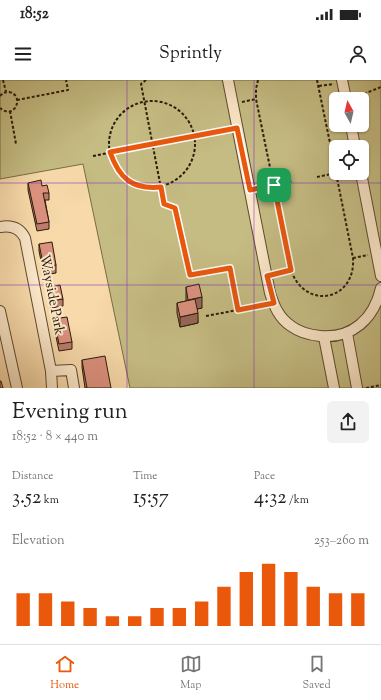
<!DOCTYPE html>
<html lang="en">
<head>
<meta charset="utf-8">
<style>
  :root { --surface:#fff; --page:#f2f2f2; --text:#222; --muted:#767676; --line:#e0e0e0; --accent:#ea580c }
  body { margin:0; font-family:"Sorts Mill Goudy",serif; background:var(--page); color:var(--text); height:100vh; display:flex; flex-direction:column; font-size:15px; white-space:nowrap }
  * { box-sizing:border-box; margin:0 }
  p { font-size:13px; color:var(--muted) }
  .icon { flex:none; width:22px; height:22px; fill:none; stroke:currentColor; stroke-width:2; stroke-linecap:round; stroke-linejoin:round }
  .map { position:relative; height:308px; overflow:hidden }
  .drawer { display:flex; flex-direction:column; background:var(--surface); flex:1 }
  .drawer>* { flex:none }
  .needle { width:26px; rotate:352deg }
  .tools { position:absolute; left:329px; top:12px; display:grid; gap:8px }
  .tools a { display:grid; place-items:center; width:40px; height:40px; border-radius:6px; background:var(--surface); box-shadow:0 1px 3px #0004; font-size:20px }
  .pin { position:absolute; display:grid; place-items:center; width:34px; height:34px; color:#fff; margin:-17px; border-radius:8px; box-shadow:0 2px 6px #0006 }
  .round { display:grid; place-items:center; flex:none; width:42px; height:42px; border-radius:6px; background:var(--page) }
  .summary { display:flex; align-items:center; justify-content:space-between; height:68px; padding:0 12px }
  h1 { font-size:22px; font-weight:600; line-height:30px }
  .metrics { display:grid; grid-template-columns:repeat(3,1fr); gap:6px; height:68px; padding:4px 12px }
  .metrics div { display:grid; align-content:center }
  .metrics b { font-size:20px; font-weight:600 }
  .metrics small { font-size:11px; font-weight:400 }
  .metrics p { font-size:11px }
  .chart { height:112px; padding:8px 12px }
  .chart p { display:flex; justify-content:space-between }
  .chart svg { width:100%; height:72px; margin-top:4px; stroke:var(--accent); stroke-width:6 }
  .status { display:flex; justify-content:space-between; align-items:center; height:28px; padding:0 20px; background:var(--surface); direction:ltr }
  .status svg { height:11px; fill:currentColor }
  header { display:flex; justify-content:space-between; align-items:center; height:52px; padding:0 12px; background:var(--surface); font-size:18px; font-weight:600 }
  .tabs { display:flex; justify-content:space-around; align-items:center; height:56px; border-top:1px solid var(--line); background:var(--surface); font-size:11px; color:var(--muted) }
  .tabs a { display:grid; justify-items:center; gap:2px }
  .tabs .selected { color:var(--accent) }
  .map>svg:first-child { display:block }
  .green { fill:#c5bc83; stroke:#786c44; fill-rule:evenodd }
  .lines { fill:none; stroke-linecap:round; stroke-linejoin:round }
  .minor-casing { stroke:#5d4a2f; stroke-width:12 }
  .path { stroke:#2a1b06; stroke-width:2; stroke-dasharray:3 2; stroke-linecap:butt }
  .minor { stroke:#fae6c8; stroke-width:10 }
  .wall { fill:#bc7d6d; stroke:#2a1b06 }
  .shaded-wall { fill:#996659; stroke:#2a1b06 }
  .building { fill:#db917f; stroke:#2a1b06 }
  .route-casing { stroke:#fff; stroke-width:8 }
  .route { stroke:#ea580c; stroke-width:5 }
  .grid { fill:none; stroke:#7b2cbf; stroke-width:1; stroke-opacity:0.55 }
  .labels { text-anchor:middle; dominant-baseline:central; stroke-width:4; stroke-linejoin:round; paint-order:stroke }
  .street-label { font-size:14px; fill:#2a1b06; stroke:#fae6c8 }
</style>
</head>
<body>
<div class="status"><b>18:52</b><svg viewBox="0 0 49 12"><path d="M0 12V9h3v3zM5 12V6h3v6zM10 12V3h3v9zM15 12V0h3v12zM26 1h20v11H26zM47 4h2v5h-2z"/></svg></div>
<header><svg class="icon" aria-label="menu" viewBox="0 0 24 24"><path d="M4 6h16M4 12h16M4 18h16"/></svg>Sprintly<svg class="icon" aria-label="person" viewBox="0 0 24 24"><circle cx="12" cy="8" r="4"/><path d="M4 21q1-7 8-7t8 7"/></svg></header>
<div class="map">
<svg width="381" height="308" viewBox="0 0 381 308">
  <rect width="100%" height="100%" fill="#f7d9aa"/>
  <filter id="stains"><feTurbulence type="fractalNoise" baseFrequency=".005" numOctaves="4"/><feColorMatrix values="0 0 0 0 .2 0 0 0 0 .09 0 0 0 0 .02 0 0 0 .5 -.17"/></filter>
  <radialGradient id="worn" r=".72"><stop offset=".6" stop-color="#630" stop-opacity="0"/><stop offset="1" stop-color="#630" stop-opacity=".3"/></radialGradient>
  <!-- green -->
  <path class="green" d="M0,0H381V308H130L83,84L0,99ZM336,19H362V45H336ZM336,67H362V93H336Z"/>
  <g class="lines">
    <defs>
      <g id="minor">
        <path d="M228,0L270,213C274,226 279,238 291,246C299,252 310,255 320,256C352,259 374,239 381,208"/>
        <path d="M342,0L346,19"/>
        <path d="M351,45L355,67"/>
        <path d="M361,93L381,196"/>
        <path d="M0,147C11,145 20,148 25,158L51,291L52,308"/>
        <path d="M0,231L17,308"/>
        <path d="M347,253L357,308"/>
        <path d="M324,257L334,308"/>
        <path d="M51,291L71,290L74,308"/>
      </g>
    </defs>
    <!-- minor casing -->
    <use href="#minor" class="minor-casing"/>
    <!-- path -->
    <g class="path">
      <path d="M3,0L6,12"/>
      <path d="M146,0L141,4L164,124L175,128L190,195L230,188L238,230"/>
      <path d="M258,0L256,9V19L291,190C305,231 356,221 353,178L336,93"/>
      <path d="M317,0L336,92"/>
      <path d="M319,6L334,4"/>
      <path d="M354,15L366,13L381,7"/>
      <path d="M0,16C3,13 5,12 9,12C25,15 15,41 0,28"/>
      <path d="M17,20L68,10L66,0"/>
      <circle cx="152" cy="64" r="43"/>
      <path d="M242,22L256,19"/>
      <path d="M10,31L16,64"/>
      <path d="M93,76L229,49"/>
      <path d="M317,97L336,93"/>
      <path d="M259,108L293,101"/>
      <path d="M353,178L368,175"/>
      <path d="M276,194L291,190"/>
      <path d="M206,236L264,225"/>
      <path d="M366,308L381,305"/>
    </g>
    <!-- minor -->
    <use href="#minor" class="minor"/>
  </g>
  <!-- wall -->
  <g class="wall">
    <path d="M28,103L42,106L49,113V120H45L49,142V149L37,151L28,110Z"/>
    <path d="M39,164L56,185V193L44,195L39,171Z"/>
    <path d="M186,207L202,228L197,229L198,243L180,247L177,233V223L186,221Z"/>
    <path d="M48,208L63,219V226L51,228L48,215Z"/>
    <path d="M54,239L72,262V269L59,271L54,247Z"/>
    <path d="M82,280L111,308H85L82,287Z"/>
  </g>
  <!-- shaded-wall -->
  <g class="shaded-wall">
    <path d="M202,217V228L188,231V220Z"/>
    <path d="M198,233V243L180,247V237Z"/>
  </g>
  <!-- building -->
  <g class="building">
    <path d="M41,100L42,106L47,105L49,113H43L49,142L37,144L28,103Z"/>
    <path d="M52,162L56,185L44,188L39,164Z"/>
    <path d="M199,204L202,217L188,220L186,207Z"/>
    <path d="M60,205L63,219L51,221L48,208Z"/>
    <path d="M195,219L198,233L180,237L177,223Z"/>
    <path d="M67,237L72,262L59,264L54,239Z"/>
    <path d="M105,276L111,308H87L82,280Z"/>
    <path d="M0,301H1L3,308H0Z"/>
  </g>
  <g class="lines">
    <defs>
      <path id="route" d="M237,48L250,110L274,105L291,190L267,196L274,223L238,230L230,188L190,195L175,128L164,124L161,107C132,110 119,98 110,72Z"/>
    </defs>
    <!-- route casing -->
    <use href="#route" class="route-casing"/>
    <!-- route -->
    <use href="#route" class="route"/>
  </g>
  <!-- grid -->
  <path class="grid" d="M127,0V308M254,0V308M0,103H381M0,205H381"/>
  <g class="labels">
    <!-- street labels -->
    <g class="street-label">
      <text transform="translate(51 215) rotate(79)">Wayside Park</text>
    </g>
  </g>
  <rect width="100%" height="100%" filter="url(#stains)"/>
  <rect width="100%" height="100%" fill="url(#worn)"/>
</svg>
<div class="tools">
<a><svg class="needle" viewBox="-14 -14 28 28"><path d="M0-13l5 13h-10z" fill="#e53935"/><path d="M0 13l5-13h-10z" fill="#767676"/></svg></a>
<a><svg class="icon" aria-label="locate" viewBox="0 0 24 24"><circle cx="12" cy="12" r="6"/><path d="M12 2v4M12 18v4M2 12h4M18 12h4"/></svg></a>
</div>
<div class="pin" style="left:274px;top:105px;background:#1e9e55"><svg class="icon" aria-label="arrive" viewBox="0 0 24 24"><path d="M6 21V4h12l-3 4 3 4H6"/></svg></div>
</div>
<section class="drawer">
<div class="summary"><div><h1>Evening run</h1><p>18:52 · 8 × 440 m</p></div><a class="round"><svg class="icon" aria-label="share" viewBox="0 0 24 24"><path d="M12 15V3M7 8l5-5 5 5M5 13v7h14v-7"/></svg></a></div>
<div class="metrics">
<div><p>Distance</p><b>3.52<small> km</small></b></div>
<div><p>Time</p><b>15:57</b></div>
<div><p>Pace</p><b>4:32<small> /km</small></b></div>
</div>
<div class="chart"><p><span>Elevation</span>253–260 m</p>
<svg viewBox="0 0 160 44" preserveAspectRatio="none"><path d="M5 44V24M15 44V24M25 44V29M35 44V33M45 44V38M55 44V38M65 44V33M75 44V33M85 44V29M95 44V20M105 44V11M115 44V6M125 44V11M135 44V20M145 44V24M155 44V24"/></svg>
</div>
</section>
<nav class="tabs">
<a class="selected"><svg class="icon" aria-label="home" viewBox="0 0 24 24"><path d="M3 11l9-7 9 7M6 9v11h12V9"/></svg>Home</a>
<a><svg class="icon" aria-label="map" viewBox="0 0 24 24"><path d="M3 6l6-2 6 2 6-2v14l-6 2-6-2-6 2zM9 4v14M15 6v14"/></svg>Map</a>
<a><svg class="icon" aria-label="saved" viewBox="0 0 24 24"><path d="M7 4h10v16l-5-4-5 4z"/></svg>Saved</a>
</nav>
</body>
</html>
